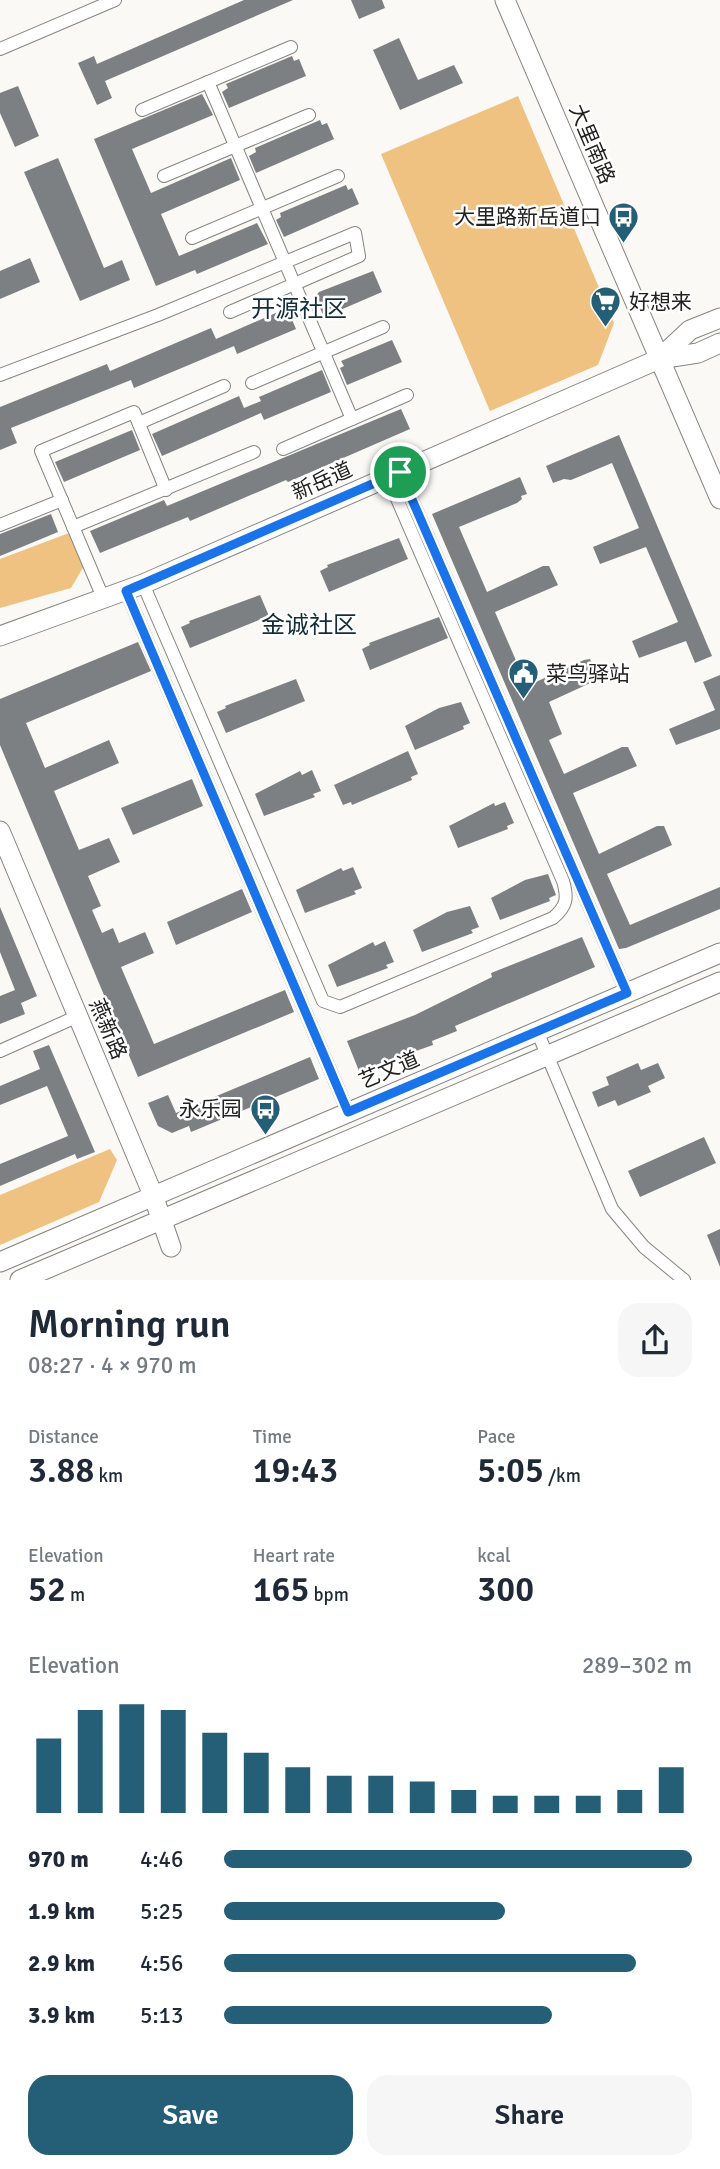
<!DOCTYPE html>
<html lang="en">
<head>
<meta charset="utf-8">
<style>
  :root { --surface:#fff; --page:#f6f6f7; --text:#1f2937; --muted:#747a83; --accent:#245e77 }
  body { margin:0; font-family:Signika,"Noto Sans SC",sans-serif; background:var(--page); color:var(--text); height:100vh; display:flex; flex-direction:column; font-size:26px; white-space:nowrap }
  * { box-sizing:border-box; margin:0 }
  p { font-size:23px; color:var(--muted) }
  .icon { flex:none; width:38px; height:38px; fill:none; stroke:currentColor; stroke-width:2; stroke-linecap:round; stroke-linejoin:round }
  .map { position:relative; height:1280px; overflow:hidden }
  .drawer { display:flex; flex-direction:column; background:var(--surface); flex:1 }
  .drawer>* { flex:none }
  .pin { position:absolute; display:grid; place-items:center; width:60px; height:60px; color:#fff; margin:-30px; border:4px solid #fff; border-radius:50%; box-shadow:0 2px 7px #0007 }
  .round { display:grid; place-items:center; flex:none; width:74px; height:74px; border-radius:21px; background:var(--page) }
  .head { display:flex; align-items:center; justify-content:space-between; height:119px; padding:0 28px }
  h1 { font-size:38px; font-weight:600; line-height:52px }
  .stats { display:grid; grid-template-columns:repeat(3,1fr); gap:10px; height:119px; padding:7px 28px }
  .stats div { display:grid; align-content:center }
  .stats b { font-size:35px; font-weight:600 }
  .stats small { font-size:19px; font-weight:400 }
  .stats p { font-size:19px }
  .chart { height:196px; padding:14px 28px }
  .chart p { display:flex; justify-content:space-between }
  .chart svg { width:100%; height:126px; margin-top:7px; stroke:var(--accent); stroke-width:6 }
  .action { display:flex; gap:14px; margin-top:auto; padding:14px 28px }
  .action a { flex:1; height:80px; border-radius:21px; background:var(--accent); color:#fff; font-size:28px; font-weight:600; line-height:80px; text-align:center }
  .action a+a { background:var(--page); color:var(--text) }
  ul { padding:0 28px; list-style:none; font-size:23px }
  li { display:grid; grid-template-columns:112px 84px 1fr; align-items:center; height:52px }
  li i { height:18px; border-radius:9px; background:var(--accent) }
  .map>svg:first-child { display:block }
  .green { fill:#efc282 }
  .building { fill:#7d8082 }
  .lines { fill:none; stroke-linecap:round; stroke-linejoin:round }
  .street-casing { stroke:#878582; stroke-width:14 }
  .secondary-casing { stroke:#878582; stroke-width:21 }
  .street { stroke:#fff; stroke-width:12 }
  .secondary { stroke:#fff; stroke-width:19 }
  .route-casing { stroke:#fff; stroke-width:14 }
  .route { stroke:#1a73e8; stroke-width:9 }
  .labels { text-anchor:middle; dominant-baseline:central; stroke-width:5; stroke-linejoin:round; paint-order:stroke }
  .street-label { font-size:21px; fill:#222120; stroke:#fff }
  .poi-label { font-size:21px; fill:#222120; stroke:#fff; text-anchor:end }
  .quarter-label { font-size:24px; fill:#132e3a; stroke:#fff }
</style>
</head>
<body>
<div class="map">
<svg width="720" height="1280" viewBox="0 0 720 1280">
  <rect width="100%" height="100%" fill="#fbf9f6"/>
  <!-- green -->
  <g class="green">
    <path d="M518,96L614,323L598,365L490,411L381,154Z"/>
    <path d="M69,533L84,566L71,588L0,608V559Z"/>
    <path d="M110,1149L117,1160L99,1202L0,1245V1195Z"/>
  </g>
  <!-- building -->
  <g class="building">
    <path d="M244,0H293L105,81L112,98L97,105L78,63L94,56L97,64Z"/>
    <path d="M351,0H382L385,8L359,19Z"/>
    <path d="M399,38L418,80L454,65L463,83L400,110L373,50Z"/>
    <path d="M292,56L294,61L299,59L306,76L229,108L222,92L228,88L226,84Z"/>
    <path d="M18,86L39,136L15,147L0,113V93Z"/>
    <path d="M202,94L213,115L132,149L151,193L231,158L240,180L161,214L179,256L257,223L268,244L197,274L195,270L156,286L94,139Z"/>
    <path d="M320,120L322,125L327,123L334,139L256,173L249,156L256,152L255,148Z"/>
    <path d="M58,158L104,268L122,260L130,280L80,301L24,172Z"/>
    <path d="M346,185L348,190L352,188L359,204L284,237L276,220L281,217L280,213Z"/>
    <path d="M30,258L40,282L0,299V271Z"/>
    <path d="M373,271L382,292L324,317L315,297L319,292Z"/>
    <path d="M287,308L296,329L237,354L234,346L134,388L131,380L11,428L17,443L0,450V407L107,364L110,371L211,328L216,339Z"/>
    <path d="M392,340L402,362L347,385L340,368L344,366L341,361Z"/>
    <path d="M322,370L331,392L264,420L261,413L162,456L152,434L239,396L244,408L261,401L259,397Z"/>
    <path d="M401,409L410,429L288,482L286,480L190,521L188,517L100,553L90,531L164,500L167,506Z"/>
    <path d="M132,430L140,450L64,482L55,462Z"/>
    <path d="M619,435L712,656L695,663L686,641L639,658L632,641L678,622L646,547L600,564L593,547L639,528L612,463L571,480L564,479L553,483L546,466Z"/>
    <path d="M520,477L527,494L521,496L522,499L517,503L459,527L487,592L543,566H549L558,585L495,612L527,686L584,660L590,659L599,679L549,702L562,734L549,740L564,774L622,747H628L637,766L573,793L599,854L657,826H664L672,845L607,874L630,925L720,887V909L626,948L619,949L432,514Z"/>
    <path d="M51,514L58,532L0,556V534Z"/>
    <path d="M399,538L408,559L329,592L320,571L328,567L327,565Z"/>
    <path d="M260,595L269,616L190,648L181,627L190,623L189,621Z"/>
    <path d="M439,617L448,638L370,670L362,649L370,645L369,643Z"/>
    <path d="M138,642L151,671L26,723L45,768L109,740L119,763L54,791L79,850L109,838L120,862L88,876L101,906L92,910L102,933L113,928L119,943L145,932L154,953L121,967L154,1044L285,990L294,1012L138,1077L0,745V699Z"/>
    <path d="M720,675V729L676,745L669,729L715,710L703,682Z"/>
    <path d="M296,679L305,701L226,733L217,712L226,708L225,706Z"/>
    <path d="M461,702L470,723L463,726L464,729L415,750L405,726L439,708Z"/>
    <path d="M408,751L418,774L411,777L412,780L352,805L351,802L343,805L334,785Z"/>
    <path d="M312,770L321,791L313,794L315,797L264,816L255,794L300,771L302,775Z"/>
    <path d="M192,779L203,806L133,835L121,808Z"/>
    <path d="M505,802L514,823L507,826L508,829L458,848L449,826L494,803L495,806Z"/>
    <path d="M353,867L362,888L354,891L356,894L305,913L296,890L341,868L343,871Z"/>
    <path d="M548,874L556,895L549,898L550,901L500,920L491,898L525,880Z"/>
    <path d="M242,889L252,912L176,945L167,922Z"/>
    <path d="M470,906L479,927L471,930L473,933L422,952L413,930L447,912Z"/>
    <path d="M0,907L37,996L21,1003L25,1014L0,1024V996L15,990L0,952Z"/>
    <path d="M582,937L595,967L455,1026L457,1031L432,1041L433,1045L359,1071L347,1041L415,1015L492,977L491,973Z"/>
    <path d="M385,941L394,962L386,965L388,968L337,987L328,965L373,942L375,946Z"/>
    <path d="M49,1045L95,1152L77,1159L75,1154L0,1186V1164L68,1136L47,1086L0,1105V1086L40,1069L33,1051Z"/>
    <path d="M310,1057L319,1079L191,1132L189,1126L172,1133L158,1126L148,1103L168,1095L176,1113Z"/>
    <path d="M638,1063L641,1070L658,1063L665,1078L648,1086L651,1092L618,1106L615,1100L598,1107L592,1092L609,1085L606,1077Z"/>
    <path d="M704,1137L716,1163L640,1197L628,1171Z"/>
    <path d="M720,1229V1267L707,1235Z"/>
  </g>
  <g class="lines">
    <defs>
      <g id="street">
        <path d="M0,49L115,0"/>
        <path d="M208,82L352,419"/>
        <path d="M142,110L291,47"/>
        <path d="M164,176L309,115"/>
        <path d="M192,238L338,176"/>
        <path d="M0,375L158,315L355,233L359,256L230,312"/>
        <path d="M252,383L383,327"/>
        <path d="M139,423L224,386"/>
        <path d="M283,449L407,395"/>
        <path d="M400,472L627,993"/>
        <path d="M0,525L62,500"/>
        <path d="M73,527L254,452"/>
        <path d="M143,584L323,1001L340,1007L553,918C567,906 568,898 563,881L388,478"/>
        <path d="M126,591L348,1112"/>
        <path d="M104,600L41,451L134,412L166,490"/>
        <path d="M537,1031L612,1209L644,1247L684,1280"/>
        <path d="M0,1051L78,1016"/>
      </g>
      <g id="secondary">
        <path d="M505,0L720,499"/>
        <path d="M660,358L690,330L720,318"/>
        <path d="M0,636L143,584L659,359L698,353L720,343"/>
        <path d="M0,831L153,1195L171,1247"/>
        <path d="M0,1262L720,953"/>
        <path d="M20,1280L720,982"/>
      </g>
    </defs>
    <!-- street casing -->
    <use href="#street" class="street-casing"/>
    <!-- secondary casing -->
    <use href="#secondary" class="secondary-casing"/>
    <!-- street -->
    <use href="#street" class="street"/>
    <!-- secondary -->
    <use href="#secondary" class="secondary"/>
  </g>
  <g class="lines">
    <defs>
      <path id="route" d="M400,472L627,993L348,1112L126,591Z"/>
    </defs>
    <!-- route casing -->
    <use href="#route" class="route-casing"/>
    <!-- route -->
    <use href="#route" class="route"/>
  </g>
  <!-- icons -->
  <defs>
    <symbol id="bus-pin" viewBox="-11 -11 22 30"><path d="M0 17L-7.5 6A9.5 9.5 0 1 1 7.5 6Z" fill="#245e77" stroke="#fff"/><path d="M-5-6H5V4H4V6H2V4H-2V6H-4V4H-5ZM-3.5-4V0h7V-4ZM-3.5 1.2v1.5H-2V1.2ZM2 1.2v1.5H3.5V1.2Z" fill="#fff"/></symbol>
    <symbol id="supermarket-pin" viewBox="-11 -11 22 30"><path d="M0 17L-7.5 6A9.5 9.5 0 1 1 7.5 6Z" fill="#245e77" stroke="#fff"/><path d="M-6-5.5h2.5l.6 2H6L4.5 2H-2.5L-4.4-4H-6ZM-1.5 3.2a1.3 1.3 0 1 0 .1 0ZM3 3.2a1.3 1.3 0 1 0 .1 0Z" fill="#fff"/></symbol>
    <symbol id="civic-pin" viewBox="-11 -11 22 30"><path d="M0 17L-7.5 6A9.5 9.5 0 1 1 7.5 6Z" fill="#245e77" stroke="#fff"/><path d="M-.6-6.5H3V-4.5H.6V-3L4-1V1h2V6H-6V1h2V-1L-.6-3ZM-1.2 2.5V6h2.4V2.5Z" fill="#fff"/></symbol>
  </defs>
  <g fill-rule="evenodd">
    <use href="#bus-pin" x="606" y="200" width="35" height="47"/>
    <use href="#supermarket-pin" x="588" y="284" width="35" height="47"/>
    <use href="#civic-pin" x="506" y="656" width="35" height="47"/>
    <use href="#bus-pin" x="248" y="1092" width="35" height="47"/>
  </g>
  <g class="labels">
    <!-- street labels -->
    <g class="street-label">
      <text transform="translate(592 144) rotate(67)">大里南路</text>
      <text transform="translate(322 481) rotate(-24)">新岳道</text>
      <text transform="translate(108 1029) rotate(67)">燕新路</text>
      <text transform="translate(389 1070) rotate(-23)">艺文道</text>
    </g>
    <!-- poi labels -->
    <g class="poi-label">
      <text x="601" y="217">大里路新岳道口</text>
      <text x="629" y="302" text-anchor="start">好想来</text>
      <text x="546" y="674" text-anchor="start">菜鸟驿站</text>
      <text x="242" y="1109">永乐园</text>
    </g>
    <!-- quarter labels -->
    <g class="quarter-label">
      <text x="299" y="309">开源社区</text>
      <text x="309" y="625">金诚社区</text>
    </g>
  </g>
</svg>
<div class="pin" style="left:400px;top:472px;background:#1e9e55"><svg class="icon" aria-label="arrive" viewBox="0 0 24 24"><path d="M6 21V4h12l-3 4 3 4H6"/></svg></div>
</div>
<section class="drawer">
<div class="head"><div><h1>Morning run</h1><p>08:27 · 4 × 970 m</p></div><a class="round"><svg class="icon" aria-label="share" viewBox="0 0 24 24"><path d="M12 15V3M7 8l5-5 5 5M5 13v7h14v-7"/></svg></a></div>
<div class="stats">
<div><p>Distance</p><b>3.88<small> km</small></b></div>
<div><p>Time</p><b>19:43</b></div>
<div><p>Pace</p><b>5:05<small> /km</small></b></div>
</div>
<div class="stats">
<div><p>Elevation</p><b>52<small> m</small></b></div>
<div><p>Heart rate</p><b>165<small> bpm</small></b></div>
<div><p>kcal</p><b>300</b></div>
</div>
<div class="chart"><p><span>Elevation</span>289–302 m</p>
<svg viewBox="0 0 160 44" preserveAspectRatio="none"><path d="M5 44V18M15 44V8M25 44V6M35 44V8M45 44V16M55 44V23M65 44V28M75 44V31M85 44V31M95 44V33M105 44V36M115 44V38M125 44V38M135 44V38M145 44V36M155 44V28"/></svg>
</div>
<ul>
<li><b>970 m</b>4:46<i style="width:100%"></i></li>
<li><b>1.9 km</b>5:25<i style="width:60%"></i></li>
<li><b>2.9 km</b>4:56<i style="width:88%"></i></li>
<li><b>3.9 km</b>5:13<i style="width:70%"></i></li>
</ul>
<div class="action"><a>Save</a><a>Share</a></div>
</section>
</body>
</html>
